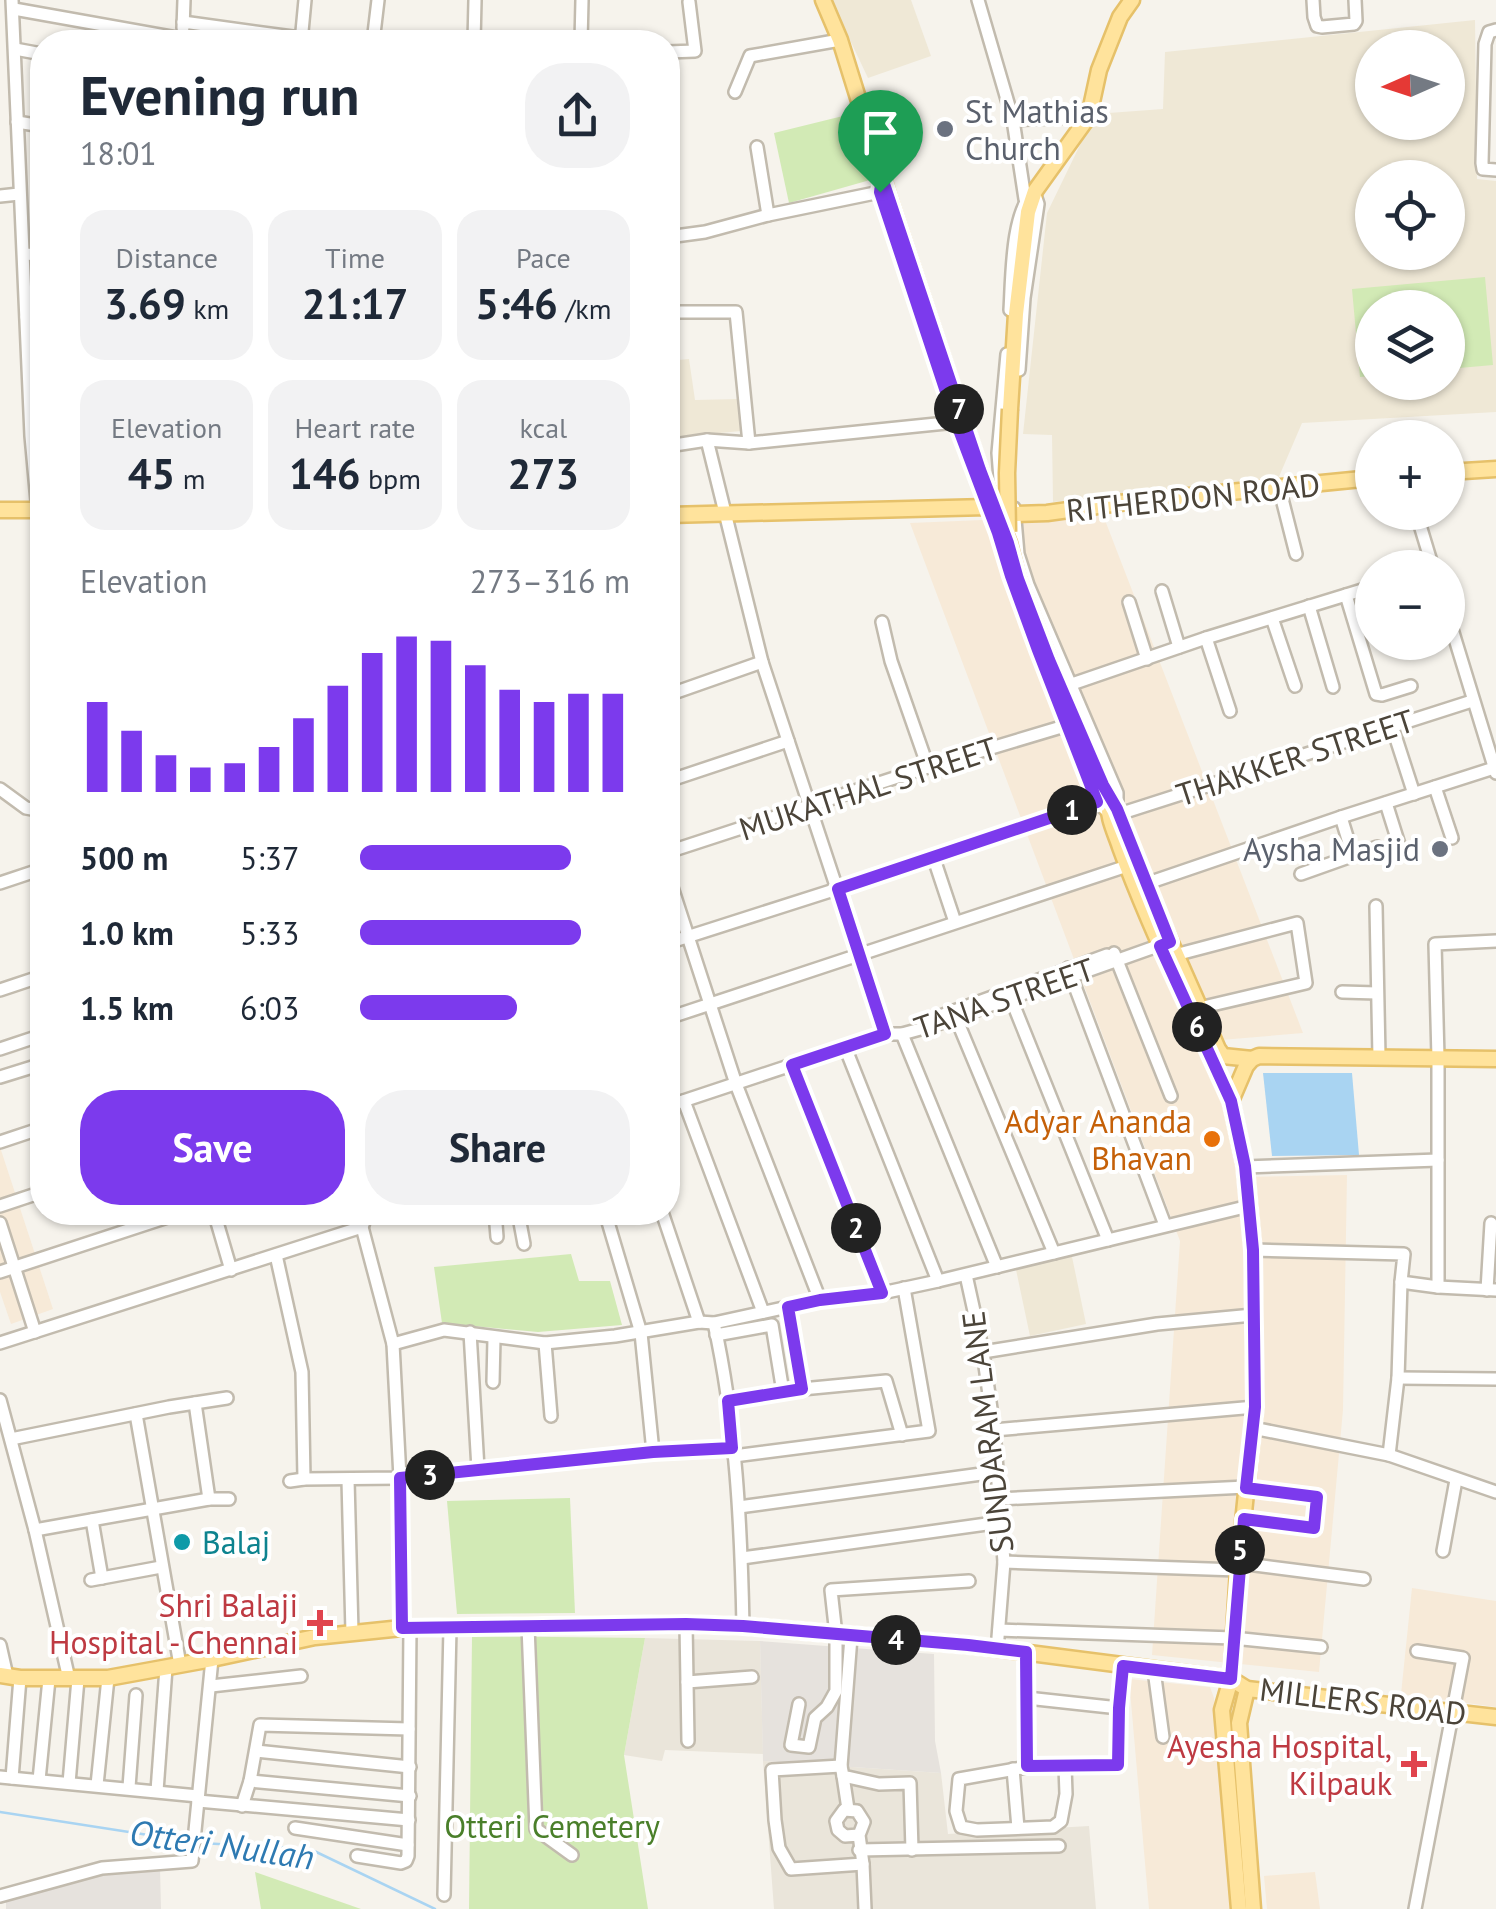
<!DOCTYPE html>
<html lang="en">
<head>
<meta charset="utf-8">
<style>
  :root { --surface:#fff; --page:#f2f2f3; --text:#1f2937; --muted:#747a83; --accent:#7c3aed }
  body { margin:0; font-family:"PT Sans",sans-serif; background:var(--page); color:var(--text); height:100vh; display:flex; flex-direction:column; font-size:38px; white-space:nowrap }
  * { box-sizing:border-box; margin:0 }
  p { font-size:32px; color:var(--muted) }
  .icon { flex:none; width:55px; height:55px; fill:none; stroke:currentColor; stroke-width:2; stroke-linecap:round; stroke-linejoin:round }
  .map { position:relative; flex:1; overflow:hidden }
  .drawer { position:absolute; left:30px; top:30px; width:650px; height:1195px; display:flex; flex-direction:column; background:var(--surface); border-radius:40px; box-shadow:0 2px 8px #0004 }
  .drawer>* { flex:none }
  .needle { width:65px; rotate:267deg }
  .fabs { position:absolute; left:1355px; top:30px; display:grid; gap:20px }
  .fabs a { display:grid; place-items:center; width:110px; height:110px; border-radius:50%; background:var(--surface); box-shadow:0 2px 8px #0004; font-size:50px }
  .pin { position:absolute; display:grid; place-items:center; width:85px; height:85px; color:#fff; margin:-102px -42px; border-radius:50% 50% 50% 0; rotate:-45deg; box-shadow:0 0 10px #0007 }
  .pin .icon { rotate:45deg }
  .km { position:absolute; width:50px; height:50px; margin:-25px; border-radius:50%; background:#222; color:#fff; font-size:28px; line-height:50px; text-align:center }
  .round { display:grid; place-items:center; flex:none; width:105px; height:105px; border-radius:40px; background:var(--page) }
  .summary { display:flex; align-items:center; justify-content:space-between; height:170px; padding:0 50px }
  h1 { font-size:55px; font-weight:700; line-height:75px }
  .figures { display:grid; grid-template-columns:repeat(3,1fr); gap:15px; height:170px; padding:10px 50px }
  .figures div { display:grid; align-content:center; border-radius:25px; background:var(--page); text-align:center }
  .figures b { font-size:42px; font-weight:700 }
  .figures small { font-size:28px; font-weight:400 }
  .figures p { font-size:28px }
  .chart { height:280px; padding:20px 50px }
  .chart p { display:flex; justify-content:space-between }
  .chart svg { width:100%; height:180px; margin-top:10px; stroke:var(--accent); stroke-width:6 }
  .cta { display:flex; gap:20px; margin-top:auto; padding:20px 50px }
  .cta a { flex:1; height:115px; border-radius:40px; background:var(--accent); color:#fff; font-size:40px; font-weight:700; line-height:115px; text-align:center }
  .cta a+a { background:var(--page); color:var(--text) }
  ul { padding:0 50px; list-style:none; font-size:32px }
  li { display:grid; grid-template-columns:160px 120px 1fr; align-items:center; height:75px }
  li i { height:25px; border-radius:12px; background:var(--accent) }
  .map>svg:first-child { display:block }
  .residential { fill:#eae5da }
  .commercial { fill:#f7ead8 }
  .industrial { fill:#e6e2dd }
  .education { fill:#efe8d6; fill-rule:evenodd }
  .green { fill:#d2eab5 }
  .water { fill:#a9d4f2 }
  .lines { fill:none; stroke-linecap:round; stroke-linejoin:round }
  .stream { stroke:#a9d4f2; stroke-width:2.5 }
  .minor-casing { stroke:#c2bbae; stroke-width:16 }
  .major-casing { stroke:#e6c16a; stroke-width:19 }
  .minor { stroke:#fff; stroke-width:11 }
  .major { stroke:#ffe39c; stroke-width:14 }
  .major-bridge-casing { stroke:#e6c16a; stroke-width:19; stroke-linecap:butt }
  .major-bridge { stroke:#ffe39c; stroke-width:14 }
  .route-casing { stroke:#fff; stroke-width:20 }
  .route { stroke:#7c3aed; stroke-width:12 }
  .worship-dot { fill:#6b7280; stroke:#fff; stroke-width:4 }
  .food-dot { fill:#e8710a; stroke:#fff; stroke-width:4 }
  .culture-dot { fill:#0f9aa8; stroke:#fff; stroke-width:4 }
  .health-dot { fill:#e0444e; stroke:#fff; stroke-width:4 }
  .labels { text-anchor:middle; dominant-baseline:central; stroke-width:8; stroke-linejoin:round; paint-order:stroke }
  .worship-label { font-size:32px; fill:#5b616d; stroke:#fff; text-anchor:start }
  .street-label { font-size:32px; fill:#4b4439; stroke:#fff }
  .food-label { font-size:32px; fill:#c56008; stroke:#fff; text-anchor:end }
  .culture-label { font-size:32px; fill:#0d838f; stroke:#fff; text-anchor:start }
  .health-label { font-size:32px; fill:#be3a42; stroke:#fff; text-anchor:end }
  .park-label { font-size:32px; fill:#4a7f2a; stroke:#fff }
  .water-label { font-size:35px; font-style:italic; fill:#2e7ab2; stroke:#fff }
</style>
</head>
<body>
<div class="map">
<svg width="1496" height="1909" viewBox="0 0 1496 1909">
  <rect width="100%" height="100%" fill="#f6f3ec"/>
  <!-- residential -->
  <g class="residential">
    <path d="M645,1638L760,1641L763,1754L665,1750L662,1761L624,1755Z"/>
    <path d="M763,1761L941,1773L948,1834L1089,1826L1096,1909H774Z"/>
  </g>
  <!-- commercial -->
  <g class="commercial">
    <path d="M1103,515L1303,1033L1209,1041L1241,1177L1347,1175L1343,1410L1319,1672L1152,1655L1180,1241L910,523Z"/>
    <path d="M0,1147L53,1309L11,1324L0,1292Z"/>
    <path d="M1412,1588L1496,1601V1707L1401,1694Z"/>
    <path d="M1129,1679L1210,1687L1214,1698L1231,1909H1149Z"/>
    <path d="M1315,1872L1320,1909H1267L1264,1876Z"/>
  </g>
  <!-- industrial -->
  <g class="industrial">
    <path d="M760,1641L934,1654L935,1741L941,1773L763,1761Z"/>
    <path d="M160,1868L161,1909H6V1901L94,1876Z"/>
  </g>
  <!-- education -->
  <g class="education">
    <path d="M831,0H911L931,56L868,78Z"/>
    <path d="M1475,20L1477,179L1496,181V412L1302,423L1278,479L1053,502L1052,435L1023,434L1047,213L1095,114L1163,109L1165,52ZM1372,48H1448V122H1372ZM1372,178H1448V252H1372ZM1372,308H1448V382H1372Z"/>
    <path d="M689,359L695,400L738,399L741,431L668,438V361Z"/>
    <path d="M1071,1252L1086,1324L1030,1336L1015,1265Z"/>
  </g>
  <!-- green -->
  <g class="green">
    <path d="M847,115L870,180L789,203L774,133Z"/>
    <path d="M1485,277L1493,365L1448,369V308H1372V376L1360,377L1352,289Z"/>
    <path d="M571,1254L579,1281H610L622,1325L538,1332L442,1323L434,1267Z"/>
    <path d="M570,1498L575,1613L457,1614L447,1501Z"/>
    <path d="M472,1636L645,1638L624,1755L648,1909H469Z"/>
    <path d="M255,1872L361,1909H261Z"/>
  </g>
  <!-- water -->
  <path class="water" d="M1263,1073H1352L1359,1155L1272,1156Z"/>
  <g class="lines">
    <!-- stream -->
    <g class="stream">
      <path d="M0,1812L187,1841"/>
      <path d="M200,1843L310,1849L435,1909"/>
    </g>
    <defs>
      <g id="minor">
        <path d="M12,0L31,436L42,556"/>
        <path d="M978,0L1013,120L1025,199"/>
        <path d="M1313,0L1314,17L1317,26L1322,27L1354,24L1356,21L1355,0"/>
        <path d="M14,9L182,39"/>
        <path d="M183,22L300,38L304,42"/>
        <path d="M183,28L184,0"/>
        <path d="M1496,30L1489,32L1485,44L1482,163L1483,169L1496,170"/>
        <path d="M301,42L305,0"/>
        <path d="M373,42L378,0"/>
        <path d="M474,42L475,0"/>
        <path d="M581,42L582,0"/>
        <path d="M15,49L42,54"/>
        <path d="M668,52L695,51L689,2"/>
        <path d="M735,92L750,56L840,40"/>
        <path d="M1013,120L1089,116"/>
        <path d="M17,122L42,126"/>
        <path d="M757,147L768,215"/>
        <path d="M883,178L880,192L956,422L989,511"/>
        <path d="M0,196L19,194"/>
        <path d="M668,237L705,232L768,215L880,192"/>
        <path d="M24,254L42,255"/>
        <path d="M1010,310C1012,280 1011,209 1035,191"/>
        <path d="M668,312H736L749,443"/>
        <path d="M26,317L42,313"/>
        <path d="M36,353L40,420"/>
        <path d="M1019,370L1024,298L1038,204L1035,195"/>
        <path d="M42,433V473"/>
        <path d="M707,440L762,662L885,1034"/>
        <path d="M668,446L707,440L749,443L956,422"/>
        <path d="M1279,487L1296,554"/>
        <path d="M1002,505L998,453L1007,354"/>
        <path d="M1014,508L1018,554L1028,585L1117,793V809"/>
        <path d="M1416,512L1433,568"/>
        <path d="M996,527L1010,572"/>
        <path d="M1162,591L1179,647"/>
        <path d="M1346,595L1376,694L1382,695L1411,686"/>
        <path d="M1129,602L1147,659"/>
        <path d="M1309,606L1333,687"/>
        <path d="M1448,616L1496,773"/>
        <path d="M1272,618L1295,686"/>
        <path d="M882,622L891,661L928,767"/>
        <path d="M1206,638L1230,711"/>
        <path d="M1044,664L1097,802L1108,812"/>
        <path d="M1069,685L1206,638L1372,587"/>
        <path d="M668,695L762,662"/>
        <path d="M1392,726L1414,794"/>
        <path d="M668,781L788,741"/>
        <path d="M1435,787L1452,838"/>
        <path d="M0,789L26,808L42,811"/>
        <path d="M1386,803L1402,854"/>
        <path d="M1119,814L1472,701"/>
        <path d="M1341,817L1353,856"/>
        <path d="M668,852L928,767L1068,725"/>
        <path d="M933,856L955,922"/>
        <path d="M1301,874L1377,847"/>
        <path d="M668,875L736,1084L820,1300"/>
        <path d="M0,883L42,869"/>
        <path d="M1145,884L1341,817L1494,768"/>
        <path d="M1376,906L1379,1057"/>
        <path d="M668,943L837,889L1097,802"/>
        <path d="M1114,953L1171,1096"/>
        <path d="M1175,955L1297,923L1306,983L1199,1008"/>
        <path d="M1068,968L1165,1225"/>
        <path d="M0,990L42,976"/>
        <path d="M1008,991L1108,1240"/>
        <path d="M1342,992L1377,993"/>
        <path d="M668,1018L1127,866"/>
        <path d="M956,1018L1054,1253"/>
        <path d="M932,1019L1107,955"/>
        <path d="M902,1034L997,1267"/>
        <path d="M845,1047L938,1281"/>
        <path d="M0,1049L42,1035"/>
        <path d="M791,1065L882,1293"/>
        <path d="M0,1077L42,1064"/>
        <path d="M684,1101L763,1312"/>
        <path d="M668,1106L885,1034H902L935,1025L1166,943"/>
        <path d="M0,1142L42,1128"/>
        <path d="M1245,1167L1438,1160"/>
        <path d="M0,1206L42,1192"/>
        <path d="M214,1212L231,1270"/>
        <path d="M358,1212L393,1344L400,1478L402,1628"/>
        <path d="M495,1212L497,1237"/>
        <path d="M518,1212L524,1244"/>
        <path d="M605,1212L641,1333L653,1452"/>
        <path d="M662,1212L699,1322"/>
        <path d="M0,1223L35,1332"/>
        <path d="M1253,1250L1404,1254L1401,1282L1398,1378L1389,1455"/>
        <path d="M276,1255L302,1372L304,1479"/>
        <path d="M0,1272L183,1212"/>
        <path d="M966,1275L983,1352L994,1430L1004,1562L997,1650"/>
        <path d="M1401,1282L1438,1287L1496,1290"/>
        <path d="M1438,1287V1058L1435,944L1496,941"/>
        <path d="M1487,1290L1491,1223"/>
        <path d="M788,1307L802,1389"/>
        <path d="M714,1323C736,1422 741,1525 743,1626"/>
        <path d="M470,1332L478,1469"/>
        <path d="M716,1335L772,1325L783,1392"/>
        <path d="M0,1343L362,1227L368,1212"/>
        <path d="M545,1343L551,1416"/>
        <path d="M393,1344L444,1330L545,1343L615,1336L699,1322L714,1323L820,1300L882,1293L938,1281L1249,1206"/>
        <path d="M983,1352L1157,1324L1253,1315"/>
        <path d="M1398,1378L1496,1379"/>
        <path d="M493,1382L494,1338"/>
        <path d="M0,1400L35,1530L69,1679"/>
        <path d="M728,1401L802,1389L886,1381L902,1435"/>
        <path d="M195,1403L209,1499"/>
        <path d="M136,1414L180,1665"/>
        <path d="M1253,1428L1389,1455L1496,1492"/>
        <path d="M994,1430L1255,1407"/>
        <path d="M11,1439L169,1407L227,1398"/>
        <path d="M734,1456L929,1431L904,1288"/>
        <path d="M348,1480L352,1632"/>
        <path d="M290,1481L304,1479L400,1478L653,1452L732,1448"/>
        <path d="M998,1499L1246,1487L1317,1497L1313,1528L1244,1519"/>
        <path d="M739,1507L996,1472"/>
        <path d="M92,1520L102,1578"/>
        <path d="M35,1530L209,1499H229"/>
        <path d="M1443,1551L1456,1480"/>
        <path d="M742,1558L1001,1522"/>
        <path d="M1004,1562L1238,1570"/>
        <path d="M1239,1563L1364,1579"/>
        <path d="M91,1580L161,1567"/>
        <path d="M686,1624L688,1741"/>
        <path d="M528,1626L536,1829L572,1855"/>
        <path d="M999,1630L1233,1638L1321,1647"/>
        <path d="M851,1637L841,1766L843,1776L879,1784L910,1783L912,1850"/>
        <path d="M0,1645L7,1676"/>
        <path d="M1026,1652L1027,1767L959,1779L956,1811L961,1827L977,1830L1053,1827L1061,1821L1066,1794L1065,1766L1118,1765L1119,1708L1123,1666"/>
        <path d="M1154,1670L1163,1737"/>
        <path d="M687,1682L752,1677"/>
        <path d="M211,1686L301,1676"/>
        <path d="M1027,1698L1119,1708"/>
        <path d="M799,1704L791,1745L809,1747L815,1718L827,1707L836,1691V1635L831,1590L969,1581"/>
        <path d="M256,1751L410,1767"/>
        <path d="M841,1766L772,1770L775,1820L779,1848L791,1869L863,1864"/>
        <path d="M1027,1767L1065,1766"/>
        <path d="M1013,1769L1018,1828"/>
        <path d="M843,1776L848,1809"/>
        <path d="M0,1777L198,1796"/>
        <path d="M12,1778L20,1678"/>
        <path d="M39,1780L49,1679"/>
        <path d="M250,1781L410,1796"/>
        <path d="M69,1783L78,1679"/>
        <path d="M97,1785L108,1678"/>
        <path d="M129,1787L136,1695"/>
        <path d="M157,1791L166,1668"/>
        <path d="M198,1801L409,1820"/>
        <path d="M242,1806L250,1781L260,1725L409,1729"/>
        <path d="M295,1828L408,1845"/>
        <path d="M859,1835L845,1836L838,1830L836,1821L844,1810L857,1811L864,1822L859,1835L863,1864L865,1909"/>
        <path d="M859,1850L1059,1846"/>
        <path d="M357,1856L401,1863L406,1861L408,1856L410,1627"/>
        <path d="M444,1895L450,1628"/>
        <path d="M0,1896L102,1868L192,1861L212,1659"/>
        <path d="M1415,1909L1463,1658L1417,1651"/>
      </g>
      <g id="major">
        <path d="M823,0L840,40L890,201"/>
        <path d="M1010,409L1016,314L1028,212L1035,191L1089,116L1099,70L1120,17L1132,0"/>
        <path d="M1448,472L1496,469"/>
        <path d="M0,510H42"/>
        <path d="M668,515L987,507L1002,508L1014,514L1047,513L1119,503L1372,478"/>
        <path d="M1049,660L1103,785L1117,809L1145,884L1218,1049L1223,1056L1252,1059"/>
        <path d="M1109,802C1107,817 1115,832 1120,847C1141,905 1167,962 1193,1018"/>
        <path d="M1202,1038L1231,1101"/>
        <path d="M0,1675L20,1678H108L212,1659L315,1637L402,1628L686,1624L743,1626L968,1645L1231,1679L1247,1689L1496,1717"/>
        <path d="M1247,1689L1239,1723L1253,1909"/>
        <path d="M1239,1909L1222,1710L1231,1679L1238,1570L1255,1407L1253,1250L1249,1206L1245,1167L1231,1101L1246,1066L1252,1059L1259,1056L1496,1059"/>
      </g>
    </defs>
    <!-- minor casing -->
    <use href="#minor" class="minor-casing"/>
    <!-- major casing -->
    <use href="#major" class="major-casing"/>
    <!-- minor -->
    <use href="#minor" class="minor"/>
    <!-- major -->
    <use href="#major" class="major"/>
    <defs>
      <g id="major-bridge">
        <path d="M890,201L980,470L1009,543L1018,579L1049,660"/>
        <path d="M1008,532L1007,473L1010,409"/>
      </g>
    </defs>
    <!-- major-bridge casing -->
    <use href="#major-bridge" class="major-bridge-casing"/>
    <!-- major-bridge -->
    <use href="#major-bridge" class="major-bridge"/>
  </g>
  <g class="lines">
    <defs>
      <path id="route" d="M882,178L980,470L1008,543L1018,579L1049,660L1103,785L1117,809L1170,942L1160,946L1231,1101L1245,1166L1253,1250L1255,1407L1246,1488L1317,1497L1314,1528L1244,1519L1231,1679L1123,1666L1119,1708L1118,1765L1027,1766L1026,1652L968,1645L743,1626L686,1624L402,1628L400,1478L653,1452L732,1448L728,1401L802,1389L788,1307L820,1300L882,1293L792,1065L885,1034L838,889L1097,802L1038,650L1011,576L998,533L956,422L880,192Z"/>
    </defs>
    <!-- route casing -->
    <use href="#route" class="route-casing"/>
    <!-- route -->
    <use href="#route" class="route"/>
  </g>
  <!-- markers -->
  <g class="worship-dot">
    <circle cx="945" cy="129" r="10"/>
    <circle cx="1440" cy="849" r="10"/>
  </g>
  <circle class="food-dot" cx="1212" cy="1139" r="10"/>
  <circle class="culture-dot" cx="182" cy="1542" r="10"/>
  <g class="health-dot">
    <path d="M315 1608h10v10h10v10h-10v10h-10v-10h-10v-10h10z"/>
    <path d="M1409 1749h10v10h10v10h-10v10h-10v-10h-10v-10h10z"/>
  </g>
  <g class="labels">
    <!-- worship labels -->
    <g class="worship-label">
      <text x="965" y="111">St Mathias<tspan x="965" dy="37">Church</tspan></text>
      <text x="1420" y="849" text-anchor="end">Aysha Masjid</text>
    </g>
    <!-- street labels -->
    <g class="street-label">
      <text transform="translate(1193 497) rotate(-6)">RITHERDON ROAD</text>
      <text transform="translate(1295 757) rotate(-18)">THAKKER STREET</text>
      <text transform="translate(868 788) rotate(-18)">MUKATHAL STREET</text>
      <text transform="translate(1004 998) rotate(-19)">TANA STREET</text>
      <text transform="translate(987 1432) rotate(-97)">SUNDARAM LANE</text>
      <text transform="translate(1363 1701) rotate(7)">MILLERS ROAD</text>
    </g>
    <!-- food labels -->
    <g class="food-label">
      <text x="1192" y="1121">Adyar Ananda<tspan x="1192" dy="37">Bhavan</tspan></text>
    </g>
    <!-- culture labels -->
    <g class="culture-label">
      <text x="202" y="1542">Balaj</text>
    </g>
    <!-- health labels -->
    <g class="health-label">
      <text x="298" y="1605">Shri Balaji<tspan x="298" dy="37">Hospital - Chennai</tspan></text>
      <text x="1392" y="1746">Ayesha Hospital,<tspan x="1392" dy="37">Kilpauk</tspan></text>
    </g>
    <!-- park labels -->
    <g class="park-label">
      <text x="552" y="1826">Otteri Cemetery</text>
    </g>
    <!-- water labels -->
    <g class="water-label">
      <text transform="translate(222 1844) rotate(8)">Otteri Nullah</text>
    </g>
  </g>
</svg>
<div class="fabs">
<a><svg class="needle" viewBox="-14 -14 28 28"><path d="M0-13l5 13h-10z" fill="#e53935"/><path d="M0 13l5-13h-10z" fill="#747a83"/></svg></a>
<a><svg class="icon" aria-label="locate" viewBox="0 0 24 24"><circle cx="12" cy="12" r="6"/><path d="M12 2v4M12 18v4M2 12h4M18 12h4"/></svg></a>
<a><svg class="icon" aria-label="layers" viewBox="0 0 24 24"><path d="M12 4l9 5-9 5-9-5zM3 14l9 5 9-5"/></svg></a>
<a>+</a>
<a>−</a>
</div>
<div class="pin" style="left:880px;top:192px;background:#1e9e55"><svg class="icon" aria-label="arrive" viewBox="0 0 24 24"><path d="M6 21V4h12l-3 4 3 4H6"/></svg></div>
<b class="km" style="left:1072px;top:810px">1</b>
<b class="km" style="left:856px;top:1228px">2</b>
<b class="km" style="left:430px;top:1475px">3</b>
<b class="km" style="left:896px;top:1640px">4</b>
<b class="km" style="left:1240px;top:1550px">5</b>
<b class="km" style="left:1197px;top:1027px">6</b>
<b class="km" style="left:959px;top:409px">7</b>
<section class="drawer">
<div class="summary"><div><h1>Evening run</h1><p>18:01</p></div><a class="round"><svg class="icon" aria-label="share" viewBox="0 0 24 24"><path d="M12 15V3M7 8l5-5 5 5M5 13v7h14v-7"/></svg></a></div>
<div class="figures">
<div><p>Distance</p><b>3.69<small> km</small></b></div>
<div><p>Time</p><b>21:17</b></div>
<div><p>Pace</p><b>5:46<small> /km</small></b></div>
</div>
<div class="figures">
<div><p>Elevation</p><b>45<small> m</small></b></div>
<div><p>Heart rate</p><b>146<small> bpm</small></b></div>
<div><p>kcal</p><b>273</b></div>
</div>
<div class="chart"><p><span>Elevation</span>273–316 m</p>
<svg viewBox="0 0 160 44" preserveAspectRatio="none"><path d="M5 44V22M15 44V29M25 44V35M35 44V38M45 44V37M55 44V33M65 44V26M75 44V18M85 44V10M95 44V6M105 44V7M115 44V13M125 44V19M135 44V22M145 44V20M155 44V20"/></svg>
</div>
<ul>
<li><b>500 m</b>5:37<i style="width:78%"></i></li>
<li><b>1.0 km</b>5:33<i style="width:82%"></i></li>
<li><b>1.5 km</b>6:03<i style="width:58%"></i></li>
</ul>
<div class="cta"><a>Save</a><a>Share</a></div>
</section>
</div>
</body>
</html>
